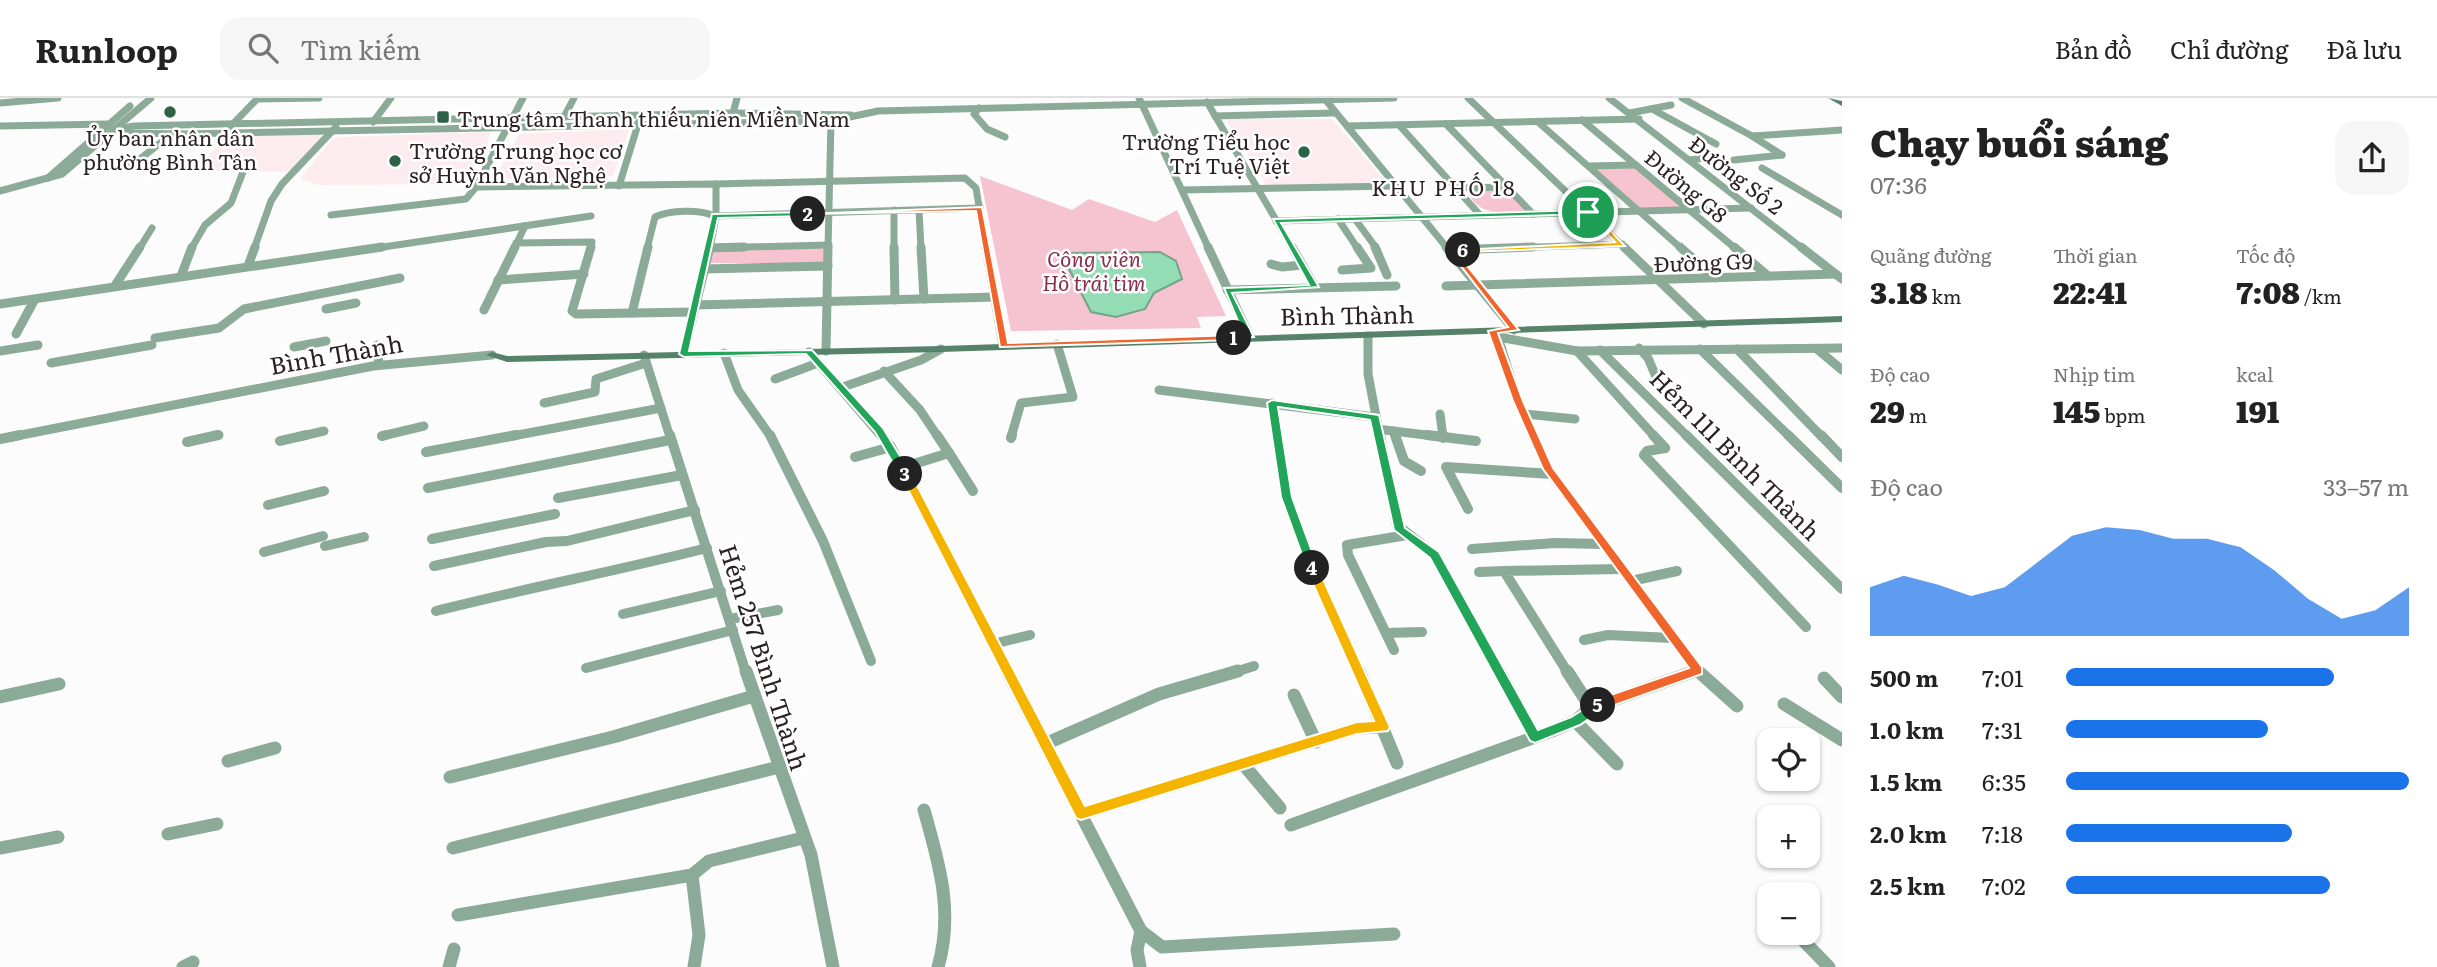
<!DOCTYPE html>
<html lang="vi">
<head>
<meta charset="utf-8">
<style>
  :root { --surface:#fff; --page:#f6f6f6; --text:#222; --muted:#767676; --line:#e0e0e0; --accent:#1a73e8 }
  body { margin:0; font-family:Literata,serif; background:var(--page); color:var(--text); height:100vh; display:flex; flex-direction:column; font-size:26px; white-space:nowrap }
  * { box-sizing:border-box; margin:0 }
  p { font-size:23px; color:var(--muted) }
  .icon { flex:none; width:38px; height:38px; fill:none; stroke:currentColor; stroke-width:2; stroke-linecap:round; stroke-linejoin:round }
  .map { position:relative; flex:1; overflow:hidden }
  .details { display:flex; flex-direction:column; background:var(--surface); width:595px }
  .details>* { flex:none }
  .fabs { position:absolute; left:1757px; top:630px; display:grid; gap:14px }
  .fabs a { display:grid; place-items:center; width:63px; height:63px; border-radius:14px; background:var(--surface); box-shadow:0 2px 5px #0004; font-size:35px }
  .pin { position:absolute; display:grid; place-items:center; width:60px; height:60px; color:#fff; margin:-30px; border:4px solid #fff; border-radius:50%; box-shadow:0 2px 7px #0007 }
  .km { position:absolute; width:35px; height:35px; margin:-18px; border-radius:50%; background:#222; color:#fff; font-size:19px; line-height:35px; text-align:center }
  .round { display:grid; place-items:center; flex:none; width:74px; height:74px; border-radius:21px; background:var(--page) }
  .overview { display:flex; align-items:center; justify-content:space-between; height:119px; padding:0 28px }
  h1 { font-size:38px; font-weight:800; line-height:52px }
  .figures { display:grid; grid-template-columns:repeat(3,1fr); gap:10px; height:119px; padding:7px 28px }
  .figures div { display:grid; align-content:center }
  .figures b { font-size:30px; font-weight:800 }
  .figures small { font-size:19px; font-weight:400 }
  .figures p { font-size:19px }
  .chart { height:196px; padding:14px 28px }
  .chart p { display:flex; justify-content:space-between }
  .chart svg { width:100%; height:126px; margin-top:7px; fill:var(--accent); opacity:.7 }
  ul { padding:0 28px; list-style:none; font-size:23px }
  li { display:grid; grid-template-columns:112px 84px 1fr; align-items:center; height:52px }
  li i { height:18px; border-radius:9px; background:var(--accent) }
  header { display:flex; align-items:center; gap:42px; box-sizing:border-box; height:98px; padding:0 35px; background:var(--surface); border-bottom:2px solid var(--line) }
  header strong { font-size:33px }
  nav { display:flex; gap:38px; margin-inline-start:auto; font-size:24px }
  .search { width:490px; height:63px; background:var(--page); display:flex; align-items:center; gap:18px; box-sizing:border-box; padding:0 24px; border-radius:21px; color:var(--muted); font-size:26px }
  main { display:flex; flex:1; min-height:0 }
  .map>svg:first-child { display:block }
  .built { fill:#fcecf0 }
  .green { fill:#f6c3d0 }
  .water { fill:#94dcb4; stroke:#75a489; stroke-width:2 }
  .lines { fill:none; stroke-linecap:round; stroke-linejoin:round }
  .street-far3 { stroke:#8caa98; stroke-width:7 }
  .street-far2 { stroke:#8caa98; stroke-width:9 }
  .street-far1 { stroke:#8caa98; stroke-width:10 }
  .street { stroke:#8caa98; stroke-width:13 }
  .secondary { fill:#558269; fill-rule:evenodd }
  .split-1 { fill:#22a559; stroke:#fff; stroke-width:2 }
  .split-2 { fill:#f0652b; stroke:#fff; stroke-width:2 }
  .split-3 { fill:#22a559; stroke:#fff; stroke-width:2 }
  .split-4 { fill:#f5b400; stroke:#fff; stroke-width:2 }
  .split-5 { fill:#22a559; stroke:#fff; stroke-width:2 }
  .split-6 { fill:#f0652b; stroke:#fff; stroke-width:2 }
  .split-7 { fill:#f5b400; stroke:#fff; stroke-width:2 }
  .poi-dot { fill:#2d6247; stroke:#fff; stroke-width:2.5 }
  .labels { text-anchor:middle; dominant-baseline:central; stroke-width:5; stroke-linejoin:round; paint-order:stroke }
  .far-poi-label { font-size:21px; fill:#2c2124; stroke:#fff; text-anchor:start }
  .far-street-label { font-size:21px; fill:#2c2124; stroke:#fff }
  .far-neighbourhood-label { font-size:21px; letter-spacing:2px; fill:#2c2124; stroke:#fff }
  .far-park-label { font-size:21px; font-style:italic; fill:#852e4d; stroke:#fff }
  .street-label { font-size:24px; fill:#2c2124; stroke:#fff }
</style>
</head>
<body>
<header>
<strong>Runloop</strong>
<div class="search"><svg class="icon" aria-label="search" viewBox="0 0 24 24"><circle cx="10" cy="10" r="6"/><path d="M15 15l6 6"/></svg>Tìm kiếm</div>
<nav><a>Bản đồ</a><a>Chỉ đường</a><a>Đã lưu</a></nav>
</header>
<main>
<div class="map">
<svg width="1842" height="869" viewBox="0 0 1842 869">
  <rect width="100%" height="100%" fill="#fcfcfc"/>
  <!-- built -->
  <g class="built">
    <path d="M1229,21H1332L1387,85L1268,89L1227,24Z"/>
    <path d="M629,31L613,78L494,81L519,36Z"/>
    <path d="M490,34L488,45L460,86L320,87L300,81L332,41L339,39Z"/>
    <path d="M319,36L322,39L293,73L191,74L229,38Z"/>
  </g>
  <!-- green -->
  <g class="green">
    <path d="M1634,70L1681,109L1642,111L1596,71Z"/>
    <path d="M980,78L1072,112L1089,101L1155,124L1177,112L1226,218L1197,219L1201,230L1011,233Z"/>
    <path d="M1468,91L1508,92L1525,111L1523,114C1501,114 1474,118 1468,91Z"/>
    <path d="M820,150L824,151V163L819,165H711L712,155L719,152Z"/>
  </g>
  <!-- water -->
  <path class="water" d="M1160,154L1176,163L1182,181L1154,195L1145,211L1116,219L1091,214L1063,159L1069,155Z"/>
  <g class="lines">
    <!-- street-far3 -->
    <g class="street-far3">
      <path d="M1139,0L1209,151"/>
      <path d="M1324,0L1448,151"/>
      <path d="M1468,0L1626,151"/>
      <path d="M1609,0L1803,151"/>
      <path d="M1682,0L1752,38"/>
      <path d="M257,1L319,0"/>
      <path d="M1207,4L1293,151"/>
      <path d="M0,5L58,0"/>
      <path d="M979,10L974,16L987,31L1005,39"/>
      <path d="M1652,11L1716,46"/>
      <path d="M733,15L737,0"/>
      <path d="M1630,15L1671,7"/>
      <path d="M1215,18L1334,15"/>
      <path d="M564,19L574,0"/>
      <path d="M1582,22L1736,151"/>
      <path d="M373,24L391,0"/>
      <path d="M1538,24L1682,151"/>
      <path d="M1446,26L1533,116"/>
      <path d="M1399,27L1480,117"/>
      <path d="M0,28L108,26"/>
      <path d="M231,28L258,0"/>
      <path d="M1347,28L1639,21"/>
      <path d="M113,32L134,28L733,15L851,17"/>
      <path d="M124,32L125,35L183,36L831,23L878,13L1394,0"/>
      <path d="M1782,57L1752,38L1842,32"/>
      <path d="M1690,62L1719,58"/>
      <path d="M1734,62L1782,57"/>
      <path d="M131,68L173,35"/>
      <path d="M1589,68L1636,67"/>
      <path d="M1762,70L1842,117"/>
      <path d="M48,80L130,8"/>
      <path d="M716,86L965,80L976,90L986,151"/>
      <path d="M619,88L640,20"/>
      <path d="M476,89L716,86V118L710,151"/>
      <path d="M1456,90L1509,89"/>
      <path d="M1182,92L1397,88"/>
      <path d="M0,93L62,76L151,0"/>
      <path d="M894,112V151"/>
      <path d="M919,112L921,151"/>
      <path d="M331,117L466,101L476,89L523,0"/>
      <path d="M1338,121L1358,151"/>
      <path d="M1355,121L1377,151"/>
      <path d="M1276,123L1751,110"/>
      <path d="M516,145L592,144L590,151"/>
      <path d="M708,150L829,147"/>
      <path d="M139,151L152,130"/>
      <path d="M191,151L205,127L231,105L243,74"/>
      <path d="M254,151L271,103L282,86L336,29"/>
      <path d="M370,151L591,118"/>
      <path d="M514,151L525,128"/>
      <path d="M647,151L655,119C670,112 699,111 714,118L980,110"/>
      <path d="M828,151L831,23"/>
      <path d="M1483,151L1622,146"/>
    </g>
    <!-- street-far2 -->
    <g class="street-far2">
      <path d="M591,149L572,213L576,216L693,214"/>
      <path d="M894,149L895,202"/>
      <path d="M921,149L924,201"/>
      <path d="M986,149L1003,247"/>
      <path d="M1208,149L1250,239"/>
      <path d="M1292,149L1315,189"/>
      <path d="M1375,149L1387,177"/>
      <path d="M1446,149L1514,232"/>
      <path d="M1624,149L1704,226"/>
      <path d="M1680,149L1715,180"/>
      <path d="M1734,149L1768,178"/>
      <path d="M1801,149L1842,181"/>
      <path d="M708,150L744,149"/>
      <path d="M1450,152L1533,149"/>
      <path d="M1271,166L1282,169L1302,167"/>
      <path d="M248,168L255,149"/>
      <path d="M704,171L828,168"/>
      <path d="M1342,172L1371,170L1357,149"/>
      <path d="M181,178L192,149"/>
      <path d="M498,182L584,176"/>
      <path d="M116,186L140,149"/>
      <path d="M1446,188L1835,176"/>
      <path d="M1227,192L1396,188"/>
      <path d="M0,206L382,149"/>
      <path d="M695,207L995,199"/>
      <path d="M326,211L356,205"/>
      <path d="M484,212L515,149"/>
      <path d="M632,215L648,149"/>
      <path d="M1495,235L1498,239L1577,253L1842,250"/>
      <path d="M16,236L35,201"/>
      <path d="M1368,238V276L1380,339"/>
      <path d="M1498,239L1518,303L1534,339"/>
      <path d="M155,240L219,230L244,211L400,180"/>
      <path d="M377,247L379,267"/>
      <path d="M294,249L326,243"/>
      <path d="M1639,250L1648,260L1657,281"/>
      <path d="M1700,251L1790,339"/>
      <path d="M1737,251L1822,339"/>
      <path d="M1817,251L1842,272"/>
      <path d="M1600,252L1688,339"/>
      <path d="M0,253L38,247"/>
      <path d="M826,253L828,149"/>
      <path d="M1577,253L1655,339"/>
      <path d="M809,254L882,339"/>
      <path d="M724,255L738,292L771,339"/>
      <path d="M684,256L710,149"/>
      <path d="M644,257L670,339"/>
      <path d="M51,265L152,247"/>
      <path d="M884,273L920,312L938,339"/>
      <path d="M775,281L818,265"/>
      <path d="M840,290L921,262L941,251"/>
      <path d="M1159,292L1375,319"/>
      <path d="M544,305L595,294L596,281L646,265"/>
      <path d="M1272,305L1277,339"/>
      <path d="M1440,316L1443,339"/>
      <path d="M1525,316L1575,321"/>
      <path d="M1377,331L1442,339"/>
      <path d="M1394,333L1396,339"/>
      <path d="M382,338L424,328"/>
      <path d="M11,339L373,268L492,257"/>
      <path d="M210,339L219,337"/>
      <path d="M298,339L324,333"/>
      <path d="M507,339L661,310"/>
      <path d="M1011,339L1021,305L1073,299L1057,246"/>
    </g>
    <!-- street-far1 -->
    <g class="street-far1">
      <path d="M670,337L746,575"/>
      <path d="M770,337L823,443L871,563"/>
      <path d="M881,337L891,349L1007,575"/>
      <path d="M1277,337L1286,399L1313,473L1360,575"/>
      <path d="M1380,337L1397,427L1435,457L1500,575"/>
      <path d="M1395,337L1404,363L1421,373"/>
      <path d="M1427,337L1476,343"/>
      <path d="M1443,337V340"/>
      <path d="M1533,337L1548,371L1700,575"/>
      <path d="M1653,337L1665,350"/>
      <path d="M1686,337L1842,491"/>
      <path d="M1788,337L1842,390"/>
      <path d="M1821,337L1842,359"/>
      <path d="M382,338L386,337"/>
      <path d="M1011,340L1012,337"/>
      <path d="M0,341L20,337"/>
      <path d="M280,343L306,337"/>
      <path d="M187,344L218,337"/>
      <path d="M1665,350L1647,353L1644,357L1806,529"/>
      <path d="M426,354L516,337"/>
      <path d="M949,355L973,393"/>
      <path d="M855,359L891,349"/>
      <path d="M917,365L949,355L937,337"/>
      <path d="M428,390L670,342"/>
      <path d="M558,400L682,377"/>
      <path d="M268,407L324,393"/>
      <path d="M1468,411L1446,369L1552,376"/>
      <path d="M432,441L555,416"/>
      <path d="M325,448L364,439"/>
      <path d="M1472,451L1555,445L1603,446"/>
      <path d="M264,454L323,438"/>
      <path d="M434,468L546,444L567,443L695,412"/>
      <path d="M1479,474L1504,473"/>
      <path d="M1631,483L1677,473"/>
      <path d="M436,513C526,490 617,473 707,450"/>
      <path d="M623,516L721,493"/>
      <path d="M730,521L778,512"/>
      <path d="M1386,535L1422,534"/>
      <path d="M1584,542L1608,537L1672,540"/>
      <path d="M993,546L1030,537"/>
      <path d="M1394,552L1348,457L1347,447L1407,437"/>
      <path d="M586,570L733,532"/>
      <path d="M1232,575L1254,568"/>
      <path d="M1568,575L1504,473L1621,471"/>
      <path d="M1690,575L1697,572"/>
    </g>
    <!-- street -->
    <g class="street">
      <path d="M746,573L811,757L833,869"/>
      <path d="M1007,573L1141,833L1162,849L1394,836"/>
      <path d="M1359,573L1397,665"/>
      <path d="M1499,573L1535,639"/>
      <path d="M1567,573L1591,610"/>
      <path d="M1698,573L1737,608"/>
      <path d="M1824,580L1842,599"/>
      <path d="M1294,597L1316,644"/>
      <path d="M0,599L59,586"/>
      <path d="M1784,606L1842,642"/>
      <path d="M1575,623L1617,666"/>
      <path d="M1045,646L1159,596L1238,573"/>
      <path d="M228,663L275,650"/>
      <path d="M1243,666L1280,710"/>
      <path d="M450,679L613,639L754,598"/>
      <path d="M924,712C939,765 954,814 938,869"/>
      <path d="M1081,716L1357,630L1383,629"/>
      <path d="M1291,727L1552,633L1575,623L1591,610L1695,573"/>
      <path d="M168,736L217,726"/>
      <path d="M0,750L58,739"/>
      <path d="M453,750L779,669"/>
      <path d="M692,777L699,837L694,869"/>
      <path d="M458,817L692,777L709,763L803,740"/>
      <path d="M1796,835L1829,869"/>
      <path d="M183,869L193,864"/>
      <path d="M449,869L454,851"/>
      <path d="M1140,869L1137,852L1141,833"/>
    </g>
    <!-- secondary -->
    <g class="secondary">
      <path d="M1828,0L1842,3V8Z"/>
      <path d="M1842,218V224L941,254L507,264L486,257L492,254L507,258L941,248Z"/>
    </g>
  </g>
  <!-- split-1 -->
  <path class="split-1" d="M1588,112L1591,116L1281,125L1319,189L1232,195L1254,239L1234,242L1229,240L1244,237L1224,190L1309,187L1273,121Z"/>
  <!-- split-2 -->
  <path class="split-2" d="M982,109L1008,245L1234,237L1239,240L1234,242L1000,249L976,113L804,116Z"/>
  <!-- split-3 -->
  <path class="split-3" d="M808,114L811,118L718,120L689,253L812,252L883,330L911,376L909,379H901L875,334L806,256L684,259L679,256L712,116Z"/>
  <!-- split-4 -->
  <path class="split-4" d="M905,373L911,376L1085,708L1357,624L1374,623L1306,470L1312,465L1318,470L1390,629L1388,633L1357,636L1081,722L1076,720L900,376Z"/>
  <!-- split-5 -->
  <path class="split-5" d="M1272,302L1379,317L1405,430L1439,454L1538,632L1571,619L1598,602L1603,603V611L1580,627L1535,645L1530,643L1430,460L1394,432L1370,322L1278,309L1292,399L1318,470L1308,473L1281,399L1267,305Z"/>
  <!-- split-6 -->
  <path class="split-6" d="M1447,150H1466V153L1456,154L1519,232L1498,235L1523,303L1553,370L1702,569V576L1598,613L1593,611V603L1689,570L1543,371L1513,303L1488,233L1508,229Z"/>
  <!-- split-7 -->
  <path class="split-7" d="M1585,112H1591L1625,148L1463,154L1459,152L1615,144Z"/>
  <!-- markers -->
  <g class="poi-dot">
    <circle cx="170" cy="14" r="7"/>
    <rect x="436" y="12" width="14" height="14" rx="3.5"/>
    <circle cx="1304" cy="54" r="7"/>
    <circle cx="395" cy="63" r="7"/>
  </g>
  <g class="labels">
    <!-- far-poi labels -->
    <g class="far-poi-label">
      <text x="457" y="19">Trung tâm Thanh thiếu niên Miền Nam</text>
      <text x="170" y="38" text-anchor="middle">Ủy ban nhân dân<tspan x="170" dy="24">phường Bình Tân</tspan></text>
      <text x="1290" y="42" text-anchor="end">Trường Tiểu học<tspan x="1290" dy="24">Trí Tuệ Việt</tspan></text>
      <text x="409" y="51">Trường Trung học cơ<tspan x="409" dy="24">sở Huỳnh Văn Nghệ</tspan></text>
    </g>
    <!-- far-street labels -->
    <g class="far-street-label">
      <text transform="translate(1737 76) rotate(38)">Đường Số 2</text>
      <text transform="translate(1687 87) rotate(40)">Đường G8</text>
      <text transform="translate(1703 163) rotate(-2)">Đường G9</text>
    </g>
    <!-- far-neighbourhood labels -->
    <g class="far-neighbourhood-label">
      <text x="1444" y="88">KHU PHỐ 18</text>
    </g>
    <!-- far-park labels -->
    <g class="far-park-label">
      <text x="1094" y="159">Công viên<tspan x="1094" dy="24">Hồ trái tim</tspan></text>
    </g>
    <!-- street labels -->
    <g class="street-label">
      <text transform="translate(1347 216) rotate(-1)">Bình Thành</text>
      <text transform="translate(336 255) rotate(-10)">Bình Thành</text>
      <text transform="translate(1736 356) rotate(45)">Hẻm 111 Bình Thành</text>
      <text transform="translate(765 559) rotate(72)">Hẻm 257 Bình Thành</text>
    </g>
  </g>
</svg>
<div class="fabs">
<a><svg class="icon" aria-label="locate" viewBox="0 0 24 24"><circle cx="12" cy="12" r="6"/><path d="M12 2v4M12 18v4M2 12h4M18 12h4"/></svg></a>
<a>+</a>
<a>−</a>
</div>
<div class="pin" style="left:1588px;top:114px;background:#1e9e55"><svg class="icon" aria-label="arrive" viewBox="0 0 24 24"><path d="M6 21V4h12l-3 4 3 4H6"/></svg></div>
<b class="km" style="left:1234px;top:240px">1</b>
<b class="km" style="left:808px;top:116px">2</b>
<b class="km" style="left:905px;top:376px">3</b>
<b class="km" style="left:1312px;top:470px">4</b>
<b class="km" style="left:1598px;top:607px">5</b>
<b class="km" style="left:1463px;top:152px">6</b>
</div>
<section class="details">
<div class="overview"><div><h1>Chạy buổi sáng</h1><p>07:36</p></div><a class="round"><svg class="icon" aria-label="share" viewBox="0 0 24 24"><path d="M12 15V3M7 8l5-5 5 5M5 13v7h14v-7"/></svg></a></div>
<div class="figures">
<div><p>Quãng đường</p><b>3.18<small> km</small></b></div>
<div><p>Thời gian</p><b>22:41</b></div>
<div><p>Tốc độ</p><b>7:08<small> /km</small></b></div>
</div>
<div class="figures">
<div><p>Độ cao</p><b>29<small> m</small></b></div>
<div><p>Nhịp tim</p><b>145<small> bpm</small></b></div>
<div><p>kcal</p><b>191</b></div>
</div>
<div class="chart"><p><span>Độ cao</span>33–57 m</p>
<svg viewBox="0 0 160 44" preserveAspectRatio="none"><path d="M0 44V27L10 23L20 26L30 30L40 27L50 18L60 9L70 6L80 7L90 10L100 10L110 13L120 21L130 31L140 38L150 35L160 27V44z"/></svg>
</div>
<ul>
<li><b>500 m</b>7:01<i style="width:78%"></i></li>
<li><b>1.0 km</b>7:31<i style="width:59%"></i></li>
<li><b>1.5 km</b>6:35<i style="width:100%"></i></li>
<li><b>2.0 km</b>7:18<i style="width:66%"></i></li>
<li><b>2.5 km</b>7:02<i style="width:77%"></i></li>
</ul>
</section>
</main>
</body>
</html>
